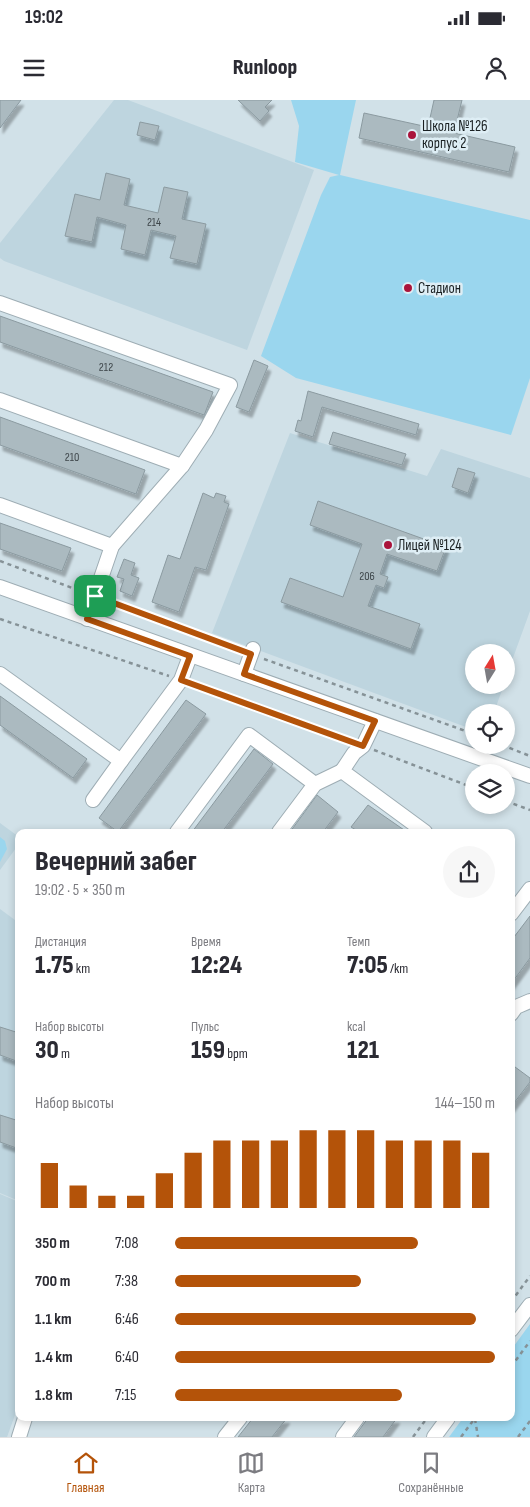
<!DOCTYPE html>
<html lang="ru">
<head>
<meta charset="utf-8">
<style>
  :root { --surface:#fff; --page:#f7f7f7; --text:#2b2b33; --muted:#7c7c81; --line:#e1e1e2; --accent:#b45309 }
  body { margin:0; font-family:"Sofia Sans Condensed",sans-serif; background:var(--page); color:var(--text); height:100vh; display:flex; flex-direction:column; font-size:19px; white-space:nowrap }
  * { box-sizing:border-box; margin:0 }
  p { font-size:16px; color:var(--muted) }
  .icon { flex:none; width:28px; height:28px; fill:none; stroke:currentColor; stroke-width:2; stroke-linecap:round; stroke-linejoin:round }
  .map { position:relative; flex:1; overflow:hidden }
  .side { position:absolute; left:15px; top:729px; width:500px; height:592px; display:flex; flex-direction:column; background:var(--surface); border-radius:10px; box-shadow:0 2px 8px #0003 }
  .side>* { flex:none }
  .needle { width:32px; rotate:11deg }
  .controls { position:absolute; left:465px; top:544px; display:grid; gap:10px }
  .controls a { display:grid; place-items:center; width:50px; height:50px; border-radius:50%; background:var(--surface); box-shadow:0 2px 8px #0003; font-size:25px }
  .pin { position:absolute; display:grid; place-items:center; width:42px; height:42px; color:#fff; margin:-21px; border-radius:10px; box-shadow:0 2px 8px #0006 }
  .round { display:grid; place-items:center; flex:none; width:52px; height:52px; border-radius:26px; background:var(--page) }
  .overview { display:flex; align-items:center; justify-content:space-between; height:85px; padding:0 20px }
  h1 { font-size:28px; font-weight:800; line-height:38px }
  .figures { display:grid; grid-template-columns:repeat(3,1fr); gap:8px; height:85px; padding:5px 20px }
  .figures div { display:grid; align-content:center }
  .figures b { font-size:25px; font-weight:800 }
  .figures small { font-size:14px; font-weight:400 }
  .figures p { font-size:14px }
  .chart { height:140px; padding:10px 20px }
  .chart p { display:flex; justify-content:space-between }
  .chart svg { width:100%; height:90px; margin-top:5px; stroke:var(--accent); stroke-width:6 }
  ul { padding:0 20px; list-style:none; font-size:16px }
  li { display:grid; grid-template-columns:80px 60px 1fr; align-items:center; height:38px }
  li i { height:12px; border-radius:6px; background:var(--accent) }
  .status { display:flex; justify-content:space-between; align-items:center; height:35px; padding:0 25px; background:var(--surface); direction:ltr }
  .status svg { height:14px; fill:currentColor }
  header { display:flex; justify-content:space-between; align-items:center; height:65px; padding:0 20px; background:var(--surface); font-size:22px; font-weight:800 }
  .dock { display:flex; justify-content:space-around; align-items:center; height:70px; border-top:1px solid var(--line); background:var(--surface); font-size:14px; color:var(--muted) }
  .dock a { display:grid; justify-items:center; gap:2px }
  .dock .on { color:var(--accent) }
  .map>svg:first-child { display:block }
  .built { fill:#bed5df }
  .green { fill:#9ad6ee }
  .building { fill:#abbac0; stroke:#8b9aa0; filter:url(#shadow) }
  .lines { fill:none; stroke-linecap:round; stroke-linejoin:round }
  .minor-casing { stroke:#9eadb4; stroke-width:16 }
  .path { stroke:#869297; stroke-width:2.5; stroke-dasharray:4 4; stroke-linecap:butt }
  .minor { stroke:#fff; stroke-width:14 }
  .route-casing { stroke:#fff; stroke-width:10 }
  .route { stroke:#b45309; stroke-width:6 }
  .poi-dot { fill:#aa143b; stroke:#deeef5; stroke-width:2 }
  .labels { text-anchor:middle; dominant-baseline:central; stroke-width:5; stroke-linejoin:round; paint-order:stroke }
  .number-label { font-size:12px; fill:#3e464a }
  .poi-label { font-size:15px; fill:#1a2022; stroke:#deeef5; text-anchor:start }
</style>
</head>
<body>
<div class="status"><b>19:02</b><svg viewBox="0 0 49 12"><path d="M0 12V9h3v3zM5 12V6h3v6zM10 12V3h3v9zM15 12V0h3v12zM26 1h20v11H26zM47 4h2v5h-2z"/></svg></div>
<header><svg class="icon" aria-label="menu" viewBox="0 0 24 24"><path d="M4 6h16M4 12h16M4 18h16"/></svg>Runloop<svg class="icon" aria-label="person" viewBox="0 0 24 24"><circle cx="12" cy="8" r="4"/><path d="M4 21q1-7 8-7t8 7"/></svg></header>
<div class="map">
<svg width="530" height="1337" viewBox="0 0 530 1337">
  <defs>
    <filter id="shadow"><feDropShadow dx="3" dy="5.5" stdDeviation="1" flood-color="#0004"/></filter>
  </defs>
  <rect width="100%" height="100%" fill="#d1e1e8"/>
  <!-- built -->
  <g class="built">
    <path d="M114,0H128L314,70L247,250L4,161L0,158V143Z"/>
    <path d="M290,333L427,376L441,349L530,378V511L506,577V552H474V585H504L494,612H474V630L212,533Z"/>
    <path d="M0,723L19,737V744L0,770Z"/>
    <path d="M0,809L19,823V1101L0,1093Z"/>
    <path d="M0,1094L19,1102V1304L7,1337H0Z"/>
  </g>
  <!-- green -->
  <g class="green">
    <path d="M291,0H356L340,75L530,120V278L511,335L296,278L261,256L321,95L330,77L339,75L295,62L299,26Z"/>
    <path d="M0,737L5,741L7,749L0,762Z"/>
    <path d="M530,1224V1337H449L463,1318H511V1250Z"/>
  </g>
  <!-- building -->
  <g class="building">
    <path d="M0,0H21L0,28Z"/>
    <path d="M238,0H272L265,7L269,11L260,21Z"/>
    <path d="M434,0H462L454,33L515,47L509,72L359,38L364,13L428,27Z"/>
    <path d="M140,22L159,26L155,40L137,35Z"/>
    <path d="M106,73L130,79L124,105L158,113L164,87L188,92L182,119L206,124L197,164L170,158L176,136L151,130L145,155L121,149L126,125L97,117L92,142L65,136L75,94L100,100Z"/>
    <path d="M0,216L213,292L205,313L204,315L0,242Z"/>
    <path d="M254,260L268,266L249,312L236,307Z"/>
    <path d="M308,291L419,324L416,335L322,307L313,337L295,331L298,320L301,321Z"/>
    <path d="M0,317L145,370L136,394L0,345Z"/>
    <path d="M333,332L406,354L402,365L329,344Z"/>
    <path d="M458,368L475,373L468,393L452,387Z"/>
    <path d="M203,393L214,398L216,393L226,396L224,402L229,404L206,470L195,467L179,512L152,502L168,455L180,459Z"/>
    <path d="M318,401L446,447L437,471L387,454L380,474L388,477L384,488L376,485L368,506L420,524L411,549L281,502L290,478L343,497L362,444L310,425Z"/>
    <path d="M0,423L71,448L62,471L0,449Z"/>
    <path d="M124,459L135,463L131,475L139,478L132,496L120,491L124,479L117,477Z"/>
    <path d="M0,596L87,659L73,678L0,625Z"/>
    <path d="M186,600L206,614L118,732L99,718Z"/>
    <path d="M254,649L273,664L222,732H192Z"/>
    <path d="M317,695L338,712L323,732H290Z"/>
    <path d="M368,705L407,732H359L351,727Z"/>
    <path d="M530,816V858L511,884V841Z"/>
    <path d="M0,927L19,933V962L0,955Z"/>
    <path d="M511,964L530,978V982L511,1007Z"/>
    <path d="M0,1015L19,1021V1049L0,1042Z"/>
    <path d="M253,1318H287L272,1337H238Z"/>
    <path d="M368,1318H397L383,1337H354Z"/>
  </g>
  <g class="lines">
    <defs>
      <g id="minor">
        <path d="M0,203L230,285L206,330L182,366L112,446L87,519"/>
        <path d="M0,300L182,366"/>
        <path d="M0,405L112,446"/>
        <path d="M0,487L530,676"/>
        <path d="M0,574L121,661L93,700"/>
        <path d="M244,574L253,549"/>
        <path d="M375,621L363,646L354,653L342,671L425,732"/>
        <path d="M121,661L181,580L190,556"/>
        <path d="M177,732L249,635L315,684"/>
        <path d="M279,732L315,684L342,671"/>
        <path d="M511,814L530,789"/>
        <path d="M511,914L516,907L530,901"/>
        <path d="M511,1230L530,1205"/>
        <path d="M19,1337L25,1318"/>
        <path d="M225,1337L240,1318"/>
        <path d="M343,1337L357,1318"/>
        <path d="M434,1337L448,1318"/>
      </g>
    </defs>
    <!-- minor casing -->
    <use href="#minor" class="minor-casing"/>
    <!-- path -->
    <g class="path">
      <path d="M0,461L83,492"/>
      <path d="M107,501L240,550"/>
      <path d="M0,519L169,576"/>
      <path d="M264,559L474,634"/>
      <path d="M193,585L348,641"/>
      <path d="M502,645L530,656"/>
      <path d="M374,650L474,688"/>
      <path d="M506,701L530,710"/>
      <path d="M511,1202L530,1176"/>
      <path d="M511,1267L530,1241"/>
      <path d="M475,1319L478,1337"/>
      <path d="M413,1337L427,1318"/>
      <path d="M461,1337L475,1318"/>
      <path d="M518,1337L530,1321"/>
    </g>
    <!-- minor -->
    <use href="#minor" class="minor"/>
  </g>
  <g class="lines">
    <defs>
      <path id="route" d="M95,496L251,554L244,574L375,621L363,646L181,580L190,556L87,519Z"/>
    </defs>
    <!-- route casing -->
    <use href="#route" class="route-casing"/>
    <!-- route -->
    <use href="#route" class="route"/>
  </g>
  <!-- markers -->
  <g class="poi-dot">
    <circle cx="412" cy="35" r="5"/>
    <circle cx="408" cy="188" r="5"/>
    <circle cx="388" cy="445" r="5"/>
  </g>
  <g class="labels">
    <!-- number labels -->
    <g class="number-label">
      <text x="154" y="122">214</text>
      <text x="106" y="267">212</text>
      <text x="72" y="357">210</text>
      <text x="367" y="476">206</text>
    </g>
    <!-- poi labels -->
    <g class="poi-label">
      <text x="422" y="26">Школа №126<tspan x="422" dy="17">корпус 2</tspan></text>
      <text x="418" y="188">Стадион</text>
      <text x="398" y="445">Лицей №124</text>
    </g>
  </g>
</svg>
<div class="controls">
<a><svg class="needle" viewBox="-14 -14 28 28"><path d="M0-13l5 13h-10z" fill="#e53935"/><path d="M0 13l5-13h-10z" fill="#7c7c81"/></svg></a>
<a><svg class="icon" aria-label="locate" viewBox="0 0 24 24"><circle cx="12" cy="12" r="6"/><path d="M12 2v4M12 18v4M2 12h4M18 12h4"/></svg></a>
<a><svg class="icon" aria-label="layers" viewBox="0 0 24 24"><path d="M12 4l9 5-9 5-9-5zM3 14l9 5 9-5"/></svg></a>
</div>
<div class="pin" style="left:95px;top:496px;background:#1e9e55"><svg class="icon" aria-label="arrive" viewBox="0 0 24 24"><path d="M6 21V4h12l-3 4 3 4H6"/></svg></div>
<section class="side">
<div class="overview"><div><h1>Вечерний забег</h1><p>19:02 · 5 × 350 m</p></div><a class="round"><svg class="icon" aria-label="share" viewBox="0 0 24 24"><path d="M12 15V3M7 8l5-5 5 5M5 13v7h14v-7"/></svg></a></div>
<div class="figures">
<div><p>Дистанция</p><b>1.75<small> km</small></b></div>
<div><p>Время</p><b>12:24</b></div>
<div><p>Темп</p><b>7:05<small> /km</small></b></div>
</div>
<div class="figures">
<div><p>Набор высоты</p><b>30<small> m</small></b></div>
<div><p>Пульс</p><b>159<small> bpm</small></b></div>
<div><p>kcal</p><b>121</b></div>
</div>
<div class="chart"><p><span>Набор высоты</span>144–150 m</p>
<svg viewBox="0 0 160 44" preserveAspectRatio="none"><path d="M5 44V22M15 44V33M25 44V38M35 44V38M45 44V27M55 44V17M65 44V11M75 44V11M85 44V11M95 44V6M105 44V6M115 44V6M125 44V11M135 44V11M145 44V11M155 44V17"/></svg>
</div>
<ul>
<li><b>350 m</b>7:08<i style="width:76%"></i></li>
<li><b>700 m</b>7:38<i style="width:58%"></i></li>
<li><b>1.1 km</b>6:46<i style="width:94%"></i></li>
<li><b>1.4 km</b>6:40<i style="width:100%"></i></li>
<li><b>1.8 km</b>7:15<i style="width:71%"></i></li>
</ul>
</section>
</div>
<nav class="dock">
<a class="on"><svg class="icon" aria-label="home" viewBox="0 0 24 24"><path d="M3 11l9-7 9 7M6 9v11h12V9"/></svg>Главная</a>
<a><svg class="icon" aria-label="map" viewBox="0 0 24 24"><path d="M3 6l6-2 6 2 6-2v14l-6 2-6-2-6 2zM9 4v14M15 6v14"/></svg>Карта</a>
<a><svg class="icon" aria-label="saved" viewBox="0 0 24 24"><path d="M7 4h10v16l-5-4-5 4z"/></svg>Сохранённые</a>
</nav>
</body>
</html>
